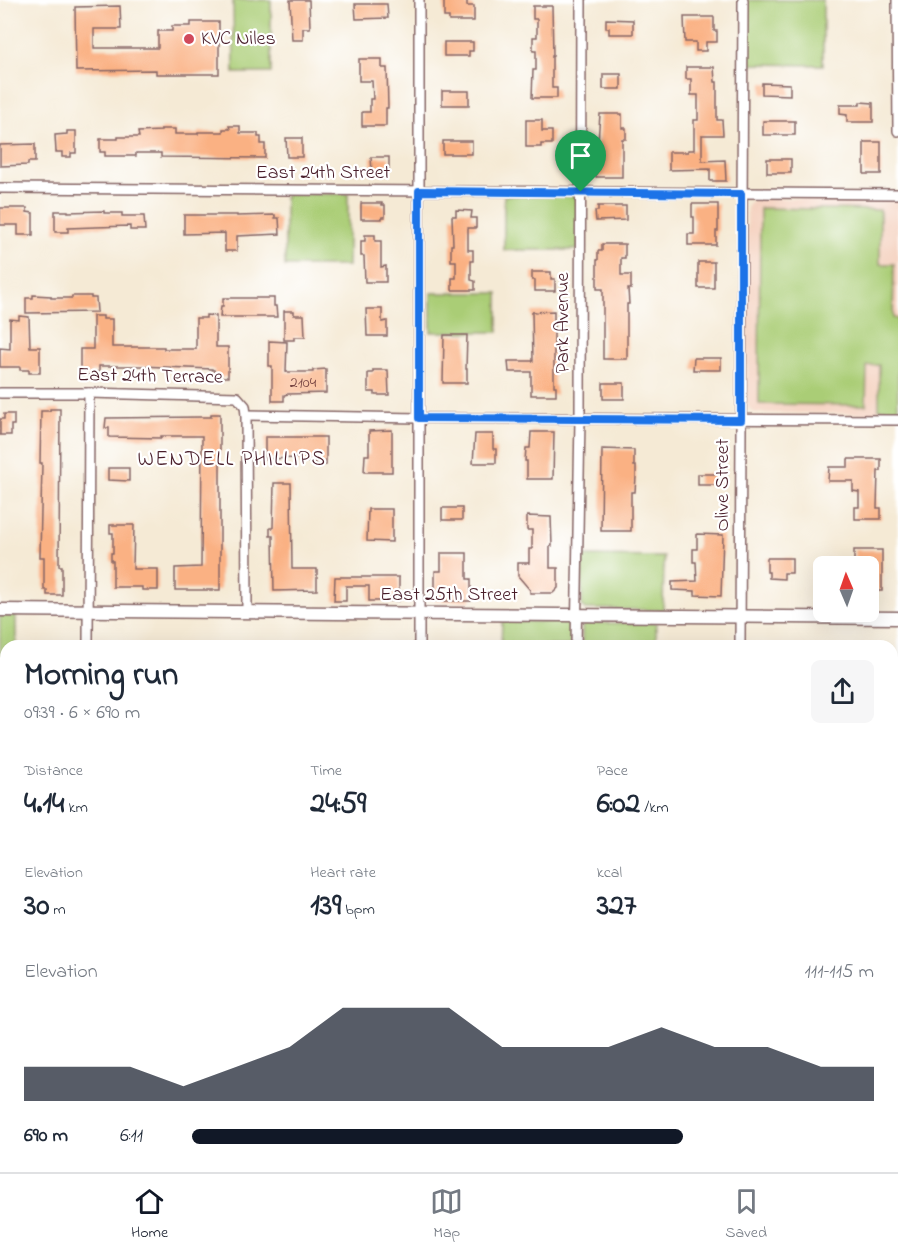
<!DOCTYPE html>
<html lang="en">
<head>
<meta charset="utf-8">
<style>
  :root { --surface:#fff; --page:#f6f6f7; --text:#1f2937; --muted:#747a83; --line:#e0e1e3; --accent:#111827 }
  body { margin:0; font-family:"Indie Flower",sans-serif; background:var(--page); color:var(--text); height:100vh; display:flex; flex-direction:column; font-size:22px; white-space:nowrap }
  * { box-sizing:border-box; margin:0 }
  p { font-size:20px; color:var(--muted) }
  .icon { flex:none; width:33px; height:33px; fill:none; stroke:currentColor; stroke-width:2; stroke-linecap:round; stroke-linejoin:round }
  .map { position:relative; flex:1; overflow:hidden }
  .panel { position:absolute; left:0px; top:640px; width:898px; height:532px; display:flex; flex-direction:column; background:var(--surface); border-radius:18px 18px 0 0; box-shadow:0 6px 24px #0002 }
  .panel>* { flex:none }
  .needle { width:39px; rotate:358deg }
  .tools { position:absolute; left:813px; top:556px; display:grid; gap:12px }
  .tools a { display:grid; place-items:center; width:66px; height:66px; border-radius:9px; background:var(--surface); box-shadow:0 6px 24px #0002; font-size:30px }
  .pin { position:absolute; display:grid; place-items:center; width:51px; height:51px; color:#fff; margin:-62px -26px; border-radius:50% 50% 50% 0; rotate:-45deg; box-shadow:0 0 6px #0007 }
  .pin .icon { rotate:45deg }
  .round { display:grid; place-items:center; flex:none; width:63px; height:63px; border-radius:9px; background:var(--page) }
  .head { display:flex; align-items:center; justify-content:space-between; height:102px; padding:0 24px }
  h1 { font-size:33px; font-weight:700; line-height:45px }
  .metrics { display:grid; grid-template-columns:repeat(3,1fr); gap:9px; height:102px; padding:6px 24px }
  .metrics div { display:grid; align-content:center }
  .metrics b { font-size:30px; font-weight:700 }
  .metrics small { font-size:16px; font-weight:400 }
  .metrics p { font-size:16px }
  .chart { height:168px; padding:12px 24px }
  .chart p { display:flex; justify-content:space-between }
  .chart svg { width:100%; height:108px; margin-top:6px; fill:var(--accent); opacity:.7 }
  ul { padding:0 24px; list-style:none; font-size:20px }
  li { display:grid; grid-template-columns:96px 72px 1fr; align-items:center; height:45px }
  li i { height:15px; border-radius:8px; background:var(--accent) }
  .tab-bar { display:flex; justify-content:space-around; align-items:center; height:84px; border-top:2px solid var(--line); background:var(--surface); font-size:16px; color:var(--muted) }
  .tab-bar a { display:grid; justify-items:center; gap:3px }
  .tab-bar .active { color:var(--accent) }
  .map>svg:first-child { display:block }
  .built { fill:#f5d3c1 }
  .green { fill:#aacd76; stroke:#7a7650; stroke-width:1.5 }
  .building { fill:#fab183 }
  .lines { fill:none; stroke-linecap:round; stroke-linejoin:round }
  .minor-casing { stroke:#866666; stroke-width:12 }
  .tertiary-casing { stroke:#866666; stroke-width:15 }
  .minor { stroke:#fff; stroke-width:9 }
  .tertiary { stroke:#fff; stroke-width:12 }
  .route-casing { stroke:#fff; stroke-width:12 }
  .route { stroke:#1a73e8; stroke-width:8 }
  .poi-dot { fill:#d1495b; stroke:#fff; stroke-width:2 }
  .labels { text-anchor:middle; dominant-baseline:central; stroke-width:4.5; stroke-linejoin:round; paint-order:stroke }
  .number-label { font-size:16px; fill:#764441 }
  .poi-label { font-size:20px; fill:#4a1f2b; stroke:#fff; text-anchor:start }
  .street-label { font-size:20px; fill:#4a1f2b; stroke:#fff }
  .neighbourhood-label { font-size:21px; letter-spacing:1.5px; fill:#4a1f2b; stroke:#fff }
</style>
</head>
<body>
<div class="map">
<svg width="898" height="1172" viewBox="0 0 898 1172">
  <rect width="100%" height="100%" fill="#fff"/>
  <filter id="ink" filterUnits="userSpaceOnUse"><feTurbulence type="fractalNoise" baseFrequency=".0167" numOctaves="2"/><feDisplacementMap in="SourceGraphic" scale="12" xChannelSelector="R" yChannelSelector="G"/><feConvolveMatrix kernelMatrix="1 2 1 2 8 2 1 2 1" color-interpolation-filters="sRGB"/></filter>
  <filter id="wash" filterUnits="userSpaceOnUse"><feTurbulence type="fractalNoise" baseFrequency=".008" numOctaves="4" result="noise"/><feDisplacementMap in="SourceGraphic" scale="24" xChannelSelector="R" yChannelSelector="G"/><feGaussianBlur stdDeviation="1.35" result="paint"/><feColorMatrix in="noise" values="0 0 0 0 0 0 0 0 0 0 0 0 0 0 0 0 0 1.4 0 .05"/><feComposite in="paint" operator="in"/></filter>
  <g filter="url(#wash)">
    <rect width="100%" height="100%" fill="#f5ead5"/>
    <!-- built -->
    <path class="built" d="M758,198L898,200V414L758,413L754,412L749,408L747,401V208L752,200Z"/>
    <!-- green -->
    <g class="green">
      <path d="M233,0H271V73H234Z"/>
      <path d="M746,0H823V65L746,64Z"/>
      <rect x="285" y="194" width="63" height="72"/>
      <path d="M504,195L578,196V250H504Z"/>
      <path d="M760,208L880,210V264H894L893,318L898,319V409H879V365L867,366L866,405L759,404Z"/>
      <rect x="431" y="293" width="67" height="39"/>
      <path d="M582,556L664,557L663,610L585,609L582,606Z"/>
      <path d="M0,616H16V646H6V920H0Z"/>
      <path d="M502,621L565,622C573,626 570,638 570,646H501Z"/>
      <path d="M586,623H656V646H582V627L583,624Z"/>
      <path d="M0,926H6V1167H8V1172H0Z"/>
      <path d="M434,1167H533V1169H557V1172H434Z"/>
      <path d="M732,1167H804V1170H880V1172H732Z"/>
    </g>
    <g id="blocks">
      <!-- building -->
      <g class="building">
        <path d="M290,0H309L310,28H303V40H292Z"/>
        <path d="M444,0H467V6H474V21H449V17H444Z"/>
        <path d="M355,4H387L388,18L356,19Z"/>
        <path d="M120,6L121,29H94V48H158V31H172V26H191V22H219V74H156V70L76,71L75,7Z"/>
        <path d="M533,6H552L553,56H552V88H557V98H532L533,70H536V51H533V37H537V19H533Z"/>
        <path d="M684,17H714V31H717V42H706V51H696V42H685Z"/>
        <path d="M606,19L633,20V34H609V28H606Z"/>
        <path d="M444,42H473V51H469V56H444Z"/>
        <path d="M359,59H382V68H387L388,108H386V126H362V112H370V99H373L372,81H359Z"/>
        <path d="M686,67H714L715,82H717V120H722L723,135H702V161L725,160L726,181H710V169L669,170V152H688V150H694V120H698V95H691V79H686Z"/>
        <rect x="603" y="74" width="18" height="15"/>
        <path d="M762,83L790,84V95L762,94Z"/>
        <rect x="442" y="91" width="27" height="14"/>
        <path d="M860,102L873,103V122H847V115L840,114V105H860Z"/>
        <path d="M600,114H622V128H626V139H622V177H596V142H598Z"/>
        <path d="M526,120H542V131H552V144H541V147H526Z"/>
        <rect x="763" y="121" width="32" height="14"/>
        <path d="M229,126H240V133H258V137H261V144H265V158L161,157V153H136V156H105V152H100V139H118V137H139L138,132L161,131V129H175V134H198V132H223V129H230Z"/>
        <path d="M67,131H76V153H71V157H62V152H56L55,135L67,134Z"/>
        <path d="M286,138H302V157H287Z"/>
        <rect x="443" y="141" width="29" height="13"/>
        <rect x="864" y="142" width="17" height="32"/>
        <path d="M35,144V162H28V165L0,166V145Z"/>
        <path d="M371,157H389V172H372Z"/>
        <rect x="767" y="159" width="24" height="14"/>
        <path d="M361,203H382V205H385V217H382V219H361Z"/>
        <path d="M692,204H718V231H716V245H688V234H694V217H692Z"/>
        <path d="M598,206H626V220L596,221L595,211H598Z"/>
        <path d="M0,208H27V212L33,213V235H18V225H0Z"/>
        <path d="M456,210L472,211L471,218H476V228H468V250H473V261H471V280L475,281V290H452V278H456V261H451V245H453L452,216H456Z"/>
        <path d="M55,211H68V212L104,211V213H122V216H144L145,230H130V226L95,227L68,228V232H55Z"/>
        <path d="M184,215H237V216L275,215V218H279L280,234L237,236V251H225V233L184,234Z"/>
        <path d="M365,235H375V241H381V267L386,266V282H365L364,256H361V241H365Z"/>
        <path d="M602,244H625V258H621V275H631V289H628L629,304H627V359H603V289H597V260H598V251H602Z"/>
        <rect x="698" y="262" width="16" height="26"/>
        <path d="M532,272H551V279H555V291H535V280H532Z"/>
        <path d="M33,295L51,296V298H72V296H91V298H96L97,312L26,313V298H33Z"/>
        <path d="M223,298H274V306H276L277,317H220L221,306H223Z"/>
        <path d="M366,309H382V322L387,321V336H367Z"/>
        <path d="M284,311H294V315H304L305,337H294V340H284Z"/>
        <path d="M554,311V386H556V395H531V372H509L508,361H533L532,312Z"/>
        <path d="M206,315L216,316V347H228V377H214V370H212V369L140,366H99V372H91V375H80V349H93V316H103V319H112V347H164V349H196V318H206Z"/>
        <path d="M19,316L29,317L30,347H40V373H29V370H20V367H0V348L10,349V319L19,320Z"/>
        <path d="M444,335H467L466,369H467V383H443Z"/>
        <path d="M269,341L287,342L286,372H313V370L326,369V393L288,394L284,395V401H272V366H269Z"/>
        <path d="M694,358H721V370H693Z"/>
        <path d="M373,370H388L389,395H375V392H368V373H373Z"/>
        <rect x="603" y="383" width="21" height="16"/>
        <path d="M50,409H60L59,566H62V595H47V590H44V557H40L42,463H40L41,411H50Z"/>
        <path d="M4,414H14V425H11V435H0V419H4Z"/>
        <path d="M211,414H220V590H175V568L201,567L202,436H161V438L109,437V428H105L106,418L202,417H211Z"/>
        <path d="M392,430V472H364L365,455H369V431Z"/>
        <path d="M531,432H554L553,479H527V461H525L526,448H530Z"/>
        <path d="M475,434H493V449H496V463H473Z"/>
        <path d="M265,437H326V465H315V462H299V458L265,459Z"/>
        <path d="M602,449L634,450V466H636V476L635,492H631V531H601Z"/>
        <path d="M848,459H881V471H878L877,508H881V519H855V507H859V492L853,491V481H828L829,467H848Z"/>
        <path d="M108,468H129V481L108,480Z"/>
        <rect x="698" y="474" width="24" height="11"/>
        <path d="M274,483H291L292,569H317V590L274,591L273,536H270V528H273Z"/>
        <rect x="442" y="508" width="20" height="12"/>
        <path d="M368,509H392V542L367,541Z"/>
        <path d="M527,516L551,517L552,546H550V568H558V588L553,593H530V590L518,576V563H529V549H532V530H527Z"/>
        <path d="M110,525H134L133,569H158V590H142V587H113V561H111V553H113V533H110Z"/>
        <path d="M697,534L723,535L721,596L695,595V591L672,590V582L697,581L696,562H693V549H697Z"/>
        <path d="M854,550H882V591H868V562H854Z"/>
        <path d="M441,553H467V579H471V601H435V571H441Z"/>
        <path d="M767,558H792V573H784V579L769,578V572H767Z"/>
        <path d="M335,577H399V601H369V586H346V601H334Z"/>
      </g>
    </g>
  </g>
  <g filter="url(#ink)">
    <use href="#blocks" fill-opacity="0" stroke="#866666" stroke-width="1.5"/>
    <g class="lines">
      <defs>
        <g id="minor">
          <path d="M897,0L898,131"/>
          <path d="M0,188L898,194"/>
          <path d="M0,393H89L237,397L245,406L246,415L247,613"/>
          <path d="M246,415L419,418L898,420"/>
          <path d="M88,646L89,393"/>
          <path d="M419,646V0"/>
          <path d="M576,646L580,419L581,0"/>
          <path d="M740,646L743,0"/>
          <path d="M0,932H6"/>
          <path d="M895,937L898,684"/>
          <path d="M96,1172V1167"/>
          <path d="M256,1172V1167"/>
          <path d="M418,1172V1167"/>
        </g>
        <path id="tertiary" d="M0,610L898,618"/>
      </defs>
      <!-- minor casing -->
      <use href="#minor" class="minor-casing"/>
      <!-- tertiary casing -->
      <use href="#tertiary" class="tertiary-casing"/>
      <!-- minor -->
      <use href="#minor" class="minor"/>
      <!-- tertiary -->
      <use href="#tertiary" class="tertiary"/>
    </g>
  </g>
  <g class="lines" filter="url(#ink)">
    <defs>
      <path id="route" d="M419,191L741,194V420L419,418Z"/>
    </defs>
    <!-- route casing -->
    <use href="#route" class="route-casing"/>
    <!-- route -->
    <use href="#route" class="route"/>
  </g>
  <!-- markers -->
  <circle class="poi-dot" cx="189" cy="39" r="6"/>
  <g class="labels">
    <!-- number labels -->
    <g class="number-label">
      <text x="303" y="383">2104</text>
    </g>
    <!-- poi labels -->
    <g class="poi-label">
      <text x="201" y="39">KVC Niles</text>
    </g>
    <!-- street labels -->
    <g class="street-label">
      <text x="323" y="173">East 24th Street</text>
      <text transform="translate(563 323) rotate(-90)">Park Avenue</text>
      <text transform="translate(150 377) rotate(1)">East 24th Terrace</text>
      <text transform="translate(723 485) rotate(-90)">Olive Street</text>
      <text x="449" y="595">East 25th Street</text>
    </g>
    <!-- neighbourhood labels -->
    <g class="neighbourhood-label">
      <text x="232" y="460">WENDELL PHILLIPS</text>
    </g>
  </g>
</svg>
<div class="tools">
<a><svg class="needle" viewBox="-14 -14 28 28"><path d="M0-13l5 13h-10z" fill="#e53935"/><path d="M0 13l5-13h-10z" fill="#747a83"/></svg></a>
</div>
<div class="pin" style="left:581px;top:192px;background:#1e9e55"><svg class="icon" aria-label="arrive" viewBox="0 0 24 24"><path d="M6 21V4h12l-3 4 3 4H6"/></svg></div>
<section class="panel">
<div class="head"><div><h1>Morning run</h1><p>09:39 · 6 × 690 m</p></div><a class="round"><svg class="icon" aria-label="share" viewBox="0 0 24 24"><path d="M12 15V3M7 8l5-5 5 5M5 13v7h14v-7"/></svg></a></div>
<div class="metrics">
<div><p>Distance</p><b>4.14<small> km</small></b></div>
<div><p>Time</p><b>24:59</b></div>
<div><p>Pace</p><b>6:02<small> /km</small></b></div>
</div>
<div class="metrics">
<div><p>Elevation</p><b>30<small> m</small></b></div>
<div><p>Heart rate</p><b>139<small> bpm</small></b></div>
<div><p>kcal</p><b>327</b></div>
</div>
<div class="chart"><p><span>Elevation</span>111–115 m</p>
<svg viewBox="0 0 160 44" preserveAspectRatio="none"><path d="M0 44V30L10 30L20 30L30 38L40 30L50 22L60 6L70 6L80 6L90 22L100 22L110 22L120 14L130 22L140 22L150 30L160 30V44z"/></svg>
</div>
<ul>
<li><b>690 m</b>6:11<i style="width:72%"></i></li>
</ul>
</section>
</div>
<nav class="tab-bar">
<a class="active"><svg class="icon" aria-label="home" viewBox="0 0 24 24"><path d="M3 11l9-7 9 7M6 9v11h12V9"/></svg>Home</a>
<a><svg class="icon" aria-label="map" viewBox="0 0 24 24"><path d="M3 6l6-2 6 2 6-2v14l-6 2-6-2-6 2zM9 4v14M15 6v14"/></svg>Map</a>
<a><svg class="icon" aria-label="saved" viewBox="0 0 24 24"><path d="M7 4h10v16l-5-4-5 4z"/></svg>Saved</a>
</nav>
</body>
</html>
